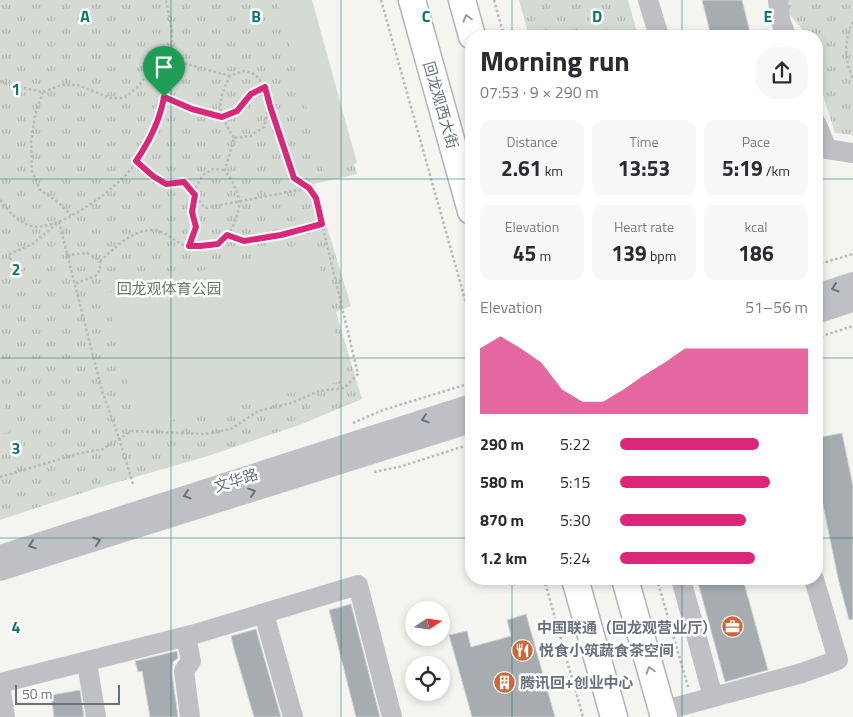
<!DOCTYPE html>
<html lang="en">
<head>
<meta charset="utf-8">
<style>
  :root { --surface:#fff; --page:#f7f7f7; --text:#2b2b33; --muted:#7c7c81; --accent:#db2777 }
  body { margin:0; font-family:"Titillium Web","Noto Sans SC",sans-serif; background:var(--page); color:var(--text); height:100vh; display:flex; flex-direction:column; font-size:19px; white-space:nowrap }
  * { box-sizing:border-box; margin:0 }
  p { font-size:16px; color:var(--muted) }
  .icon { flex:none; width:28px; height:28px; fill:none; stroke:currentColor; stroke-width:2; stroke-linecap:round; stroke-linejoin:round }
  .map { position:relative; flex:1; overflow:hidden }
  .details { position:absolute; left:465px; top:30px; width:358px; height:555px; display:flex; flex-direction:column; background:var(--surface); border-radius:20px; box-shadow:0 2px 8px #0003 }
  .details>* { flex:none }
  .needle { width:32px; rotate:77deg }
  .tools { position:absolute; left:405px; top:601px; display:grid; gap:10px }
  .tools a { display:grid; place-items:center; width:45px; height:45px; border-radius:50%; background:var(--surface); box-shadow:0 2px 8px #0003; font-size:25px }
  .scale { position:absolute; left:15px; bottom:12px; width:105px; box-sizing:border-box; padding-left:5px; border:2px solid #67727e; border-top:0; font-size:14px; line-height:18px; white-space:nowrap; color:#67727e; -webkit-text-stroke:4px #fff; paint-order:stroke }
  .pin { position:absolute; display:grid; place-items:center; width:42px; height:42px; color:#fff; margin:-51px -21px; border-radius:50% 50% 50% 0; rotate:-45deg; box-shadow:0 0 5px #0007 }
  .pin .icon { rotate:45deg }
  .round { display:grid; place-items:center; flex:none; width:52px; height:52px; border-radius:20px; background:var(--page) }
  .summary { display:flex; align-items:center; justify-content:space-between; height:85px; padding:0 15px }
  h1 { font-size:28px; font-weight:700; line-height:38px }
  .metrics { display:grid; grid-template-columns:repeat(3,1fr); gap:8px; height:85px; padding:5px 15px }
  .metrics div { display:grid; align-content:center; border-radius:12px; background:var(--page); text-align:center }
  .metrics b { font-size:21px; font-weight:700 }
  .metrics small { font-size:14px; font-weight:400 }
  .metrics p { font-size:14px }
  .chart { height:140px; padding:10px 15px }
  .chart p { display:flex; justify-content:space-between }
  .chart svg { width:100%; height:90px; margin-top:5px; fill:var(--accent); opacity:.7 }
  ul { padding:0 15px; list-style:none; font-size:16px }
  li { display:grid; grid-template-columns:80px 60px 1fr; align-items:center; height:38px }
  li i { height:12px; border-radius:6px; background:var(--accent) }
  .map>svg:first-child { display:block }
  .park { fill:url(#park-tufts) }
  .garden { fill:#d5dad3 }
  .building { fill:#a6acb0; stroke:#d5d5d4 }
  .lines { fill:none; stroke-linecap:round; stroke-linejoin:round }
  .major-casing { stroke:#b1b4b8; stroke-width:29 }
  .path { stroke:#b7b9bc; stroke-width:2.5; stroke-dasharray:2.5 2.5; stroke-linecap:butt }
  .minor { stroke:#bec0c4; stroke-width:20 }
  .major { stroke:#fff; stroke-width:26 }
  .oneway { stroke:#959ca5 }
  .oneway2 { stroke:#67727e }
  .route-casing { stroke:#fff; stroke-width:10 }
  .route { stroke:#db2777; stroke-width:6 }
  .grid { fill:none; stroke:#0f766e; stroke-width:1; stroke-opacity:0.55 }
  .labels { text-anchor:middle; dominant-baseline:central; stroke-width:5; stroke-linejoin:round; paint-order:stroke }
  .street-label { font-size:15px; fill:#67727e; stroke:#fff }
  .park-label { font-size:15px; fill:#677665; stroke:#fff }
  .poi-label { font-size:15px; font-weight:bold; fill:#67727e; stroke:#fff; text-anchor:start }
  .grid-label { font-size:16px; text-anchor:middle; font-weight:bold; fill:#0f766e; stroke:#fff; stroke-width:5; stroke-linejoin:round; paint-order:stroke }
</style>
</head>
<body>
<div class="map">
<svg width="853" height="717" viewBox="0 0 853 717">
  <defs>
    <pattern id="park-tufts" width="24" height="20" patternUnits="userSpaceOnUse" patternTransform="scale(1.25)"><rect width="24" height="20" fill="#d5dad3"/><path d="M3 7l-1-3M5 7V3M7 7l1-3M15 17l-1-3M17 17v-4M19 17l1-3" fill="none" stroke="#b1b5b0"/></pattern>
  </defs>
  <rect width="100%" height="100%" fill="#f4f4f1"/>
  <!-- park -->
  <g class="park">
    <path d="M0,0H308L357,174L314,184L351,306L336,312L362,399L302,424L208,456L94,489L0,520Z"/>
    <path d="M519,0H628L638,36H529Z"/>
    <path d="M786,0H853V135L835,133L816,72V36H805L803,30L789,14Z"/>
  </g>
  <!-- garden -->
  <g class="garden">
    <path d="M277,0H312L357,163L324,172Z"/>
    <path d="M315,244L346,380L138,428L106,293Z"/>
    <path d="M0,390L10,432L0,434Z"/>
  </g>
  <!-- building -->
  <g class="building">
    <path d="M702,0H742L751,36H711Z"/>
    <path d="M842,433L853,486V619L849,620L838,578L816,471V438Z"/>
    <path d="M697,579H743L768,670L725,682Z"/>
    <path d="M351,604L380,717H356L329,610Z"/>
    <path d="M526,614L555,717H472L449,635L467,631L471,647L511,636L507,620Z"/>
    <path d="M256,629L281,717H254L234,649L231,636Z"/>
    <path d="M177,651L178,658L173,662L172,673L178,717H150L142,671L138,672L135,661Z"/>
    <path d="M80,690L84,717H54L51,695Z"/>
  </g>
  <g class="lines">
    <defs>
      <g id="major">
        <path d="M412,0L471,211"/>
        <path d="M462,0L472,36"/>
        <path d="M575,579L614,717"/>
        <path d="M625,579L664,717"/>
      </g>
    </defs>
    <!-- major casing -->
    <use href="#major" class="major-casing"/>
    <!-- path -->
    <g class="path">
      <path d="M381,0L471,321"/>
      <path d="M494,0L504,36"/>
      <path d="M853,22C843,41 845,60 853,79"/>
      <path d="M0,81L9,85L43,92L62,85H78L110,98H124L139,86L150,69L171,51L183,63L230,76"/>
      <path d="M43,92L36,111L31,141L32,171L40,190L58,202L71,215"/>
      <path d="M165,97L192,109L222,117L237,111L251,94L265,87"/>
      <path d="M136,161L153,176L166,184L184,182L205,208L309,188"/>
      <path d="M0,200C8,210 15,219 28,225C54,236 116,189 131,169C145,152 157,127 163,105C168,84 173,60 172,37C172,25 168,12 166,0"/>
      <path d="M227,235L244,241L281,235L322,224L316,198L309,188L294,177L270,108"/>
      <path d="M189,246L196,227L192,212L196,187L203,175L213,169L225,170"/>
      <path d="M67,255L87,253L100,261V270L95,276L74,284"/>
      <path d="M100,261C114,249 130,231 151,230C166,230 174,242 186,246C194,248 209,247 217,244C230,238 240,215 239,201C238,190 231,179 225,170L234,138L250,136L264,127L269,106L265,87L255,74L243,71L230,76C216,105 217,110 234,138"/>
      <path d="M816,265L853,254"/>
      <path d="M12,270L10,254L34,243L59,222L102,391L119,438L133,484"/>
      <path d="M816,338L853,326"/>
      <path d="M353,423L383,410L471,383"/>
      <path d="M374,472L399,467L471,444"/>
      <path d="M0,477L80,453L103,449L132,431L206,434L231,429L258,411L291,403L319,391L344,388L358,374L322,224"/>
      <path d="M544,579L583,717"/>
      <path d="M657,579L688,687"/>
    </g>
    <!-- minor -->
    <g class="minor">
      <path d="M648,0L659,36"/>
      <path d="M778,0L780,19L786,36"/>
      <path d="M816,123L827,149L853,153"/>
      <path d="M816,294L853,282"/>
      <path d="M816,314L853,302"/>
      <path d="M0,555L471,404"/>
      <path d="M0,571L471,423"/>
      <path d="M681,579L713,697"/>
      <path d="M264,614L293,717"/>
      <path d="M186,637L191,661L184,671L190,717"/>
      <path d="M87,663L96,717"/>
      <path d="M0,683L195,634L358,585L392,717"/>
      <path d="M0,686L5,717"/>
      <path d="M662,711L802,673L838,660L814,579"/>
    </g>
    <!-- major -->
    <use href="#major" class="major"/>
  </g>
  <!-- one-way arrows -->
  <defs><path id="oneway-chevron" d="M-2-3.5L2.5 0L-2 3.5" fill="none" stroke-width="1.6" stroke-linecap="round" stroke-linejoin="round" transform="scale(1.25)"/></defs>
  <g class="oneway">
    <use href="#oneway-chevron" transform="translate(467 18) rotate(-106)"/>
    <use href="#oneway-chevron" transform="translate(650 670) rotate(-106)"/>
  </g>
  <g class="oneway2">
    <use href="#oneway-chevron" transform="translate(835 288) rotate(162)"/>
    <use href="#oneway-chevron" transform="translate(425 419) rotate(162)"/>
    <use href="#oneway-chevron" transform="translate(252 492) rotate(-18)"/>
    <use href="#oneway-chevron" transform="translate(187 495) rotate(162)"/>
    <use href="#oneway-chevron" transform="translate(97 541) rotate(-18)"/>
    <use href="#oneway-chevron" transform="translate(32 545) rotate(162)"/>
  </g>
  <g class="lines">
    <defs>
      <path id="route" d="M265,87L270,106L294,178L309,188L316,198L322,224L281,235L244,241L227,235L218,244L200,246H189L196,227L192,212L195,195L184,182L166,184L153,176L136,161C149,142 160,120 164,97L192,109L222,117L237,111L251,94Z"/>
    </defs>
    <!-- route casing -->
    <use href="#route" class="route-casing"/>
    <!-- route -->
    <use href="#route" class="route"/>
  </g>
  <!-- grid -->
  <path class="grid" d="M171,0V717M341,0V717M512,0V36M682,0V36M0,179H471M816,179H853M0,358H471M816,358H853M0,538H471M816,538H853M512,579V717M682,579V717"/>
  <!-- icons -->
  <defs>
    <symbol id="office-disc" viewBox="-11 -11 22 22"><circle r="9.5" fill="#cc6739" stroke="#fff"/><path d="M-6-3h4V-5.5h4V-3h4V5H-6ZM-1-4.5V-3h2v-1.5ZM-6 0V1H6V0Z" fill="#fff"/></symbol>
    <symbol id="restaurant-disc" viewBox="-11 -11 22 22"><circle r="9.5" fill="#cc6739" stroke="#fff"/><path d="M-5-6h1v4h1v-4h1v4h1v-4h1v5L-1.5 .5V6h-2V.5L-5-1ZM5-6V6H3V1.5H1.5Q1.5-4 5-6Z" fill="#fff"/></symbol>
    <symbol id="building-disc" viewBox="-11 -11 22 22"><circle r="9.5" fill="#cc6739" stroke="#fff"/><path d="M-4-6H4V6H1V3H-1V6H-4ZM-2.5-4.3h1.7v1.8h-1.7ZM.8-4.3h1.7v1.8H.8ZM-2.5-1h1.7V.8h-1.7ZM.8-1h1.7V.8H.8Z" fill="#fff"/></symbol>
  </defs>
  <g fill-rule="evenodd">
    <use href="#office-disc" x="720" y="614" width="25" height="25"/>
    <use href="#restaurant-disc" x="510" y="638" width="25" height="25"/>
    <use href="#building-disc" x="492" y="670" width="25" height="25"/>
  </g>
  <g class="labels">
    <!-- street labels -->
    <g class="street-label">
      <text transform="translate(441 105) rotate(74)">回龙观西大街</text>
      <text transform="translate(236 480) rotate(-18)">文华路</text>
    </g>
    <!-- park labels -->
    <g class="park-label">
      <text x="169" y="288">回龙观体育公园</text>
    </g>
    <!-- poi labels -->
    <g class="poi-label">
      <text x="717" y="627" text-anchor="end">中国联通（回龙观营业厅）</text>
      <text x="539" y="650">悦食小筑蔬食茶空间</text>
      <text x="520" y="682">腾讯回+创业中心</text>
    </g>
  </g>
  <g class="grid-label">
    <text x="85" y="22">A</text>
    <text x="256" y="22">B</text>
    <text x="426" y="22">C</text>
    <text x="597" y="22">D</text>
    <text x="768" y="22">E</text>
    <text x="16" y="95">1</text>
    <text x="16" y="275">2</text>
    <text x="16" y="454">3</text>
    <text x="16" y="633">4</text>
  </g>
</svg>
<div class="tools">
<a><svg class="needle" viewBox="-14 -14 28 28"><path d="M0-13l5 13h-10z" fill="#e53935"/><path d="M0 13l5-13h-10z" fill="#7c7c81"/></svg></a>
<a><svg class="icon" aria-label="locate" viewBox="0 0 24 24"><circle cx="12" cy="12" r="6"/><path d="M12 2v4M12 18v4M2 12h4M18 12h4"/></svg></a>
</div>
<div class="scale">50 m</div>
<div class="pin" style="left:164px;top:97px;background:#1e9e55"><svg class="icon" aria-label="arrive" viewBox="0 0 24 24"><path d="M6 21V4h12l-3 4 3 4H6"/></svg></div>
<section class="details">
<div class="summary"><div><h1>Morning run</h1><p>07:53 · 9 × 290 m</p></div><a class="round"><svg class="icon" aria-label="share" viewBox="0 0 24 24"><path d="M12 15V3M7 8l5-5 5 5M5 13v7h14v-7"/></svg></a></div>
<div class="metrics">
<div><p>Distance</p><b>2.61<small> km</small></b></div>
<div><p>Time</p><b>13:53</b></div>
<div><p>Pace</p><b>5:19<small> /km</small></b></div>
</div>
<div class="metrics">
<div><p>Elevation</p><b>45<small> m</small></b></div>
<div><p>Heart rate</p><b>139<small> bpm</small></b></div>
<div><p>kcal</p><b>186</b></div>
</div>
<div class="chart"><p><span>Elevation</span>51–56 m</p>
<svg viewBox="0 0 160 44" preserveAspectRatio="none"><path d="M0 44V12L10 6L20 12L30 19L40 32L50 38L60 38L70 32L80 25L90 19L100 12L110 12L120 12L130 12L140 12L150 12L160 12V44z"/></svg>
</div>
<ul>
<li><b>290 m</b>5:22<i style="width:74%"></i></li>
<li><b>580 m</b>5:15<i style="width:80%"></i></li>
<li><b>870 m</b>5:30<i style="width:67%"></i></li>
<li><b>1.2 km</b>5:24<i style="width:72%"></i></li>
</ul>
</section>
</div>
</body>
</html>
